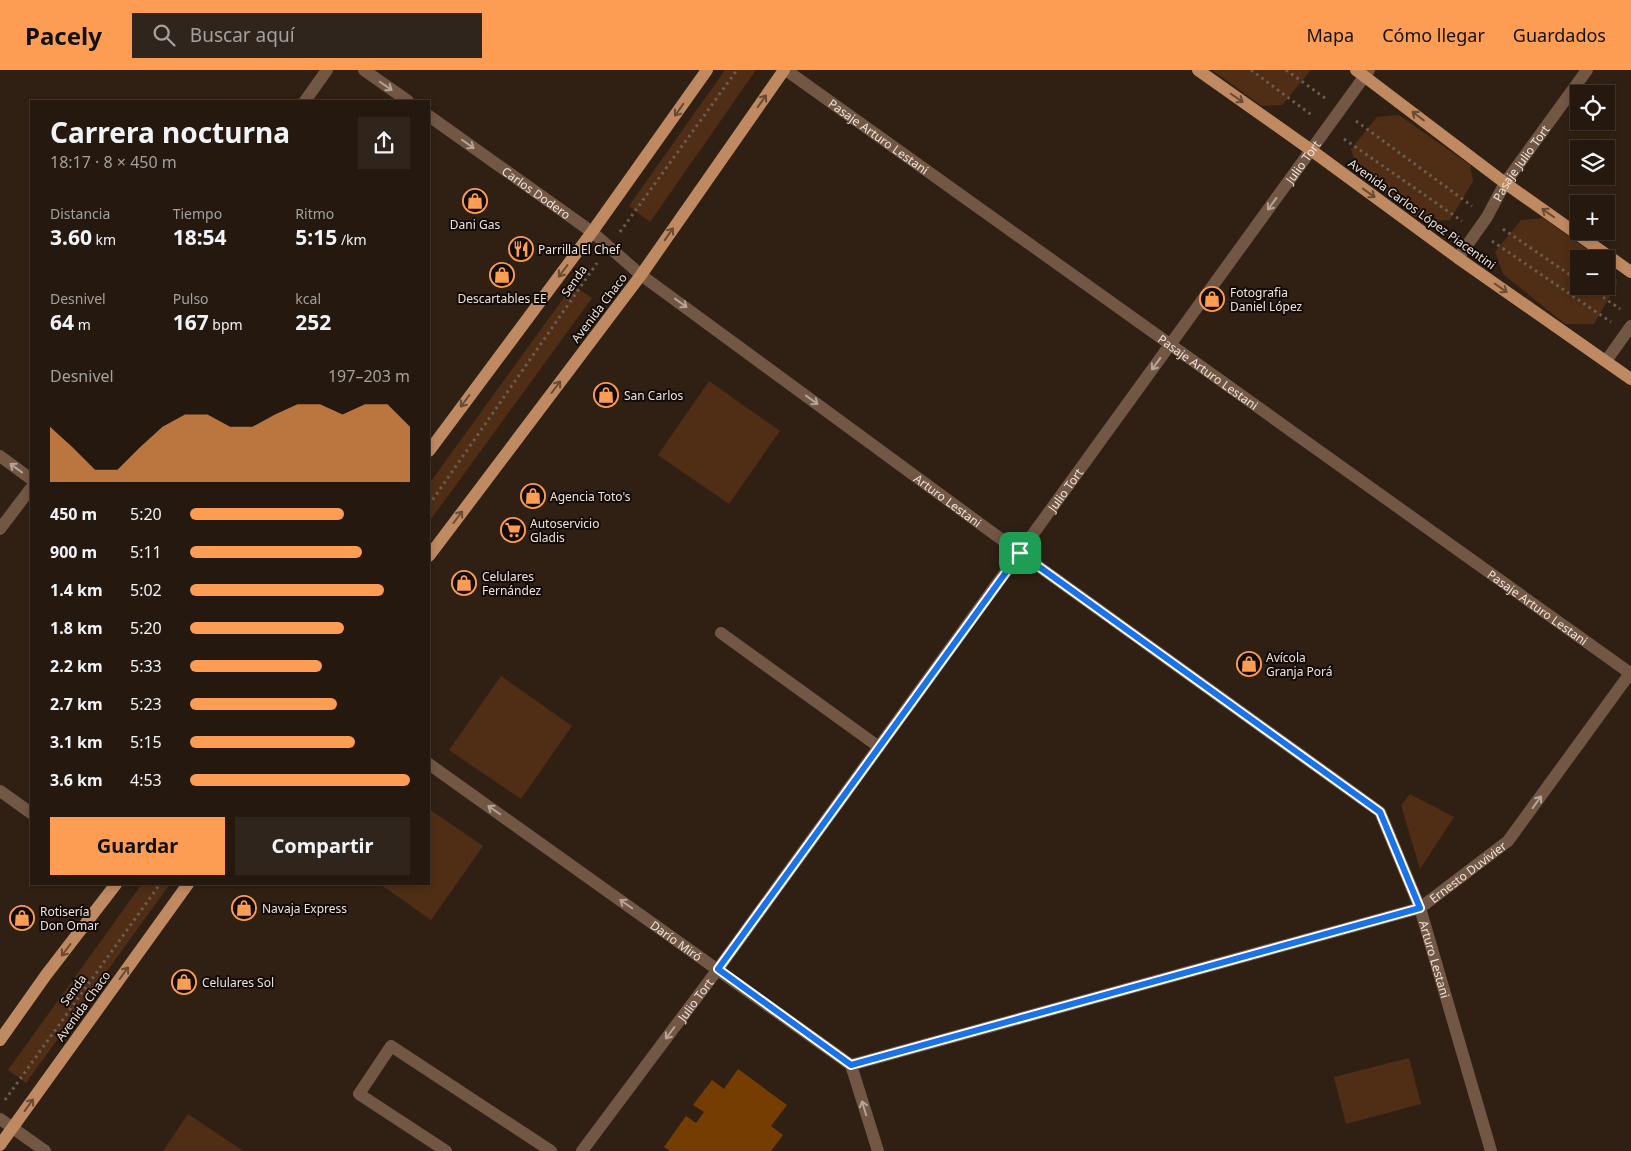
<!DOCTYPE html>
<html lang="es">
<head>
<meta charset="utf-8">
<style>
  :root { --surface:#24180f; --page:#30251d; --text:#f1f3f6; --muted:#a3a09e; --line:#41372f; --accent:#fc9d53 }
  body { margin:0; font-family:"Noto Sans",sans-serif; background:var(--page); color:var(--text); height:100vh; display:flex; flex-direction:column; font-size:19px; white-space:nowrap }
  * { box-sizing:border-box; margin:0 }
  p { font-size:16px; color:var(--muted) }
  .icon { flex:none; width:28px; height:28px; fill:none; stroke:currentColor; stroke-width:2; stroke-linecap:round; stroke-linejoin:round }
  .map { position:relative; flex:1; overflow:hidden }
  .drawer { position:absolute; left:30px; top:30px; width:400px; height:785px; display:flex; flex-direction:column; background:var(--surface); border-radius:0px; box-shadow:0 2px 8px #0003,0 0 0 1px var(--line) }
  .drawer>* { flex:none }
  .controls { position:absolute; left:1570px; top:15px; display:grid; gap:10px }
  .controls a { display:grid; place-items:center; width:45px; height:45px; border-radius:0px; background:var(--surface); box-shadow:0 2px 8px #0003,0 0 0 1px var(--line); font-size:25px }
  .pin { position:absolute; display:grid; place-items:center; width:42px; height:42px; color:#fff; margin:-21px; border-radius:10px; box-shadow:0 2px 8px #0006 }
  .round { display:grid; place-items:center; flex:none; width:52px; height:52px; border-radius:0px; background:var(--page) }
  .head { display:flex; align-items:center; justify-content:space-between; height:85px; padding:0 20px }
  h1 { font-size:28px; font-weight:700; line-height:38px }
  .figures { display:grid; grid-template-columns:repeat(3,1fr); gap:8px; height:85px; padding:5px 20px }
  .figures div { display:grid; align-content:center }
  .figures b { font-size:21px; font-weight:700 }
  .figures small { font-size:14px; font-weight:400 }
  .figures p { font-size:14px }
  .chart { height:140px; padding:10px 20px }
  .chart p { display:flex; justify-content:space-between }
  .chart svg { width:100%; height:90px; margin-top:5px; fill:var(--accent); opacity:.7 }
  .cta { display:flex; gap:10px; margin-top:auto; padding:10px 20px }
  .cta a { flex:1; height:58px; border-radius:0px; background:var(--accent); color:#111; font-size:20px; font-weight:700; line-height:58px; text-align:center }
  .cta a+a { background:var(--page); color:var(--text) }
  ul { padding:0 20px; list-style:none; font-size:16px }
  li { display:grid; grid-template-columns:80px 60px 1fr; align-items:center; height:38px }
  li i { height:12px; border-radius:6px; background:var(--accent) }
  header { display:flex; align-items:center; gap:30px; box-sizing:border-box; height:70px; padding:0 25px; background:var(--accent); color:#111 }
  header strong { font-size:24px }
  nav { display:flex; gap:28px; margin-inline-start:auto; font-size:18px }
  .search { width:350px; height:45px; background:var(--page); display:flex; align-items:center; gap:12px; box-sizing:border-box; padding:0 18px; border-radius:0px; color:var(--muted); font-size:19px }
  .map>svg:first-child { display:block }
  .green { fill:#4f2e15 }
  .building { fill:#763d03 }
  .lines { fill:none; stroke-linecap:round; stroke-linejoin:round }
  .path { stroke:#6c5d53; stroke-width:3; stroke-dasharray:2.5 4; stroke-linecap:butt }
  .minor { stroke:#725744; stroke-width:12 }
  .major { stroke:#bf8961; stroke-width:12 }
  .oneway { stroke:#b6a498 }
  .oneway2 { stroke:#694a34 }
  .route-casing { stroke:#fff; stroke-width:10 }
  .route { stroke:#1a73e8; stroke-width:6 }
  .labels { text-anchor:middle; dominant-baseline:central; stroke-width:4; stroke-linejoin:round; paint-order:stroke }
  .street-label { font-size:12px; fill:#eee3dc; stroke:#130b07 }
  .poi-label { font-size:12px; fill:#eee3dc; stroke:#130b07; text-anchor:start }
</style>
</head>
<body>
<header>
<strong>Pacely</strong>
<div class="search"><svg class="icon" aria-label="search" viewBox="0 0 24 24"><circle cx="10" cy="10" r="6"/><path d="M15 15l6 6"/></svg>Buscar aquí</div>
<nav><a>Mapa</a><a>Cómo llegar</a><a>Guardados</a></nav>
</header>
<div class="map">
<svg width="1631" height="1081" viewBox="0 0 1631 1081">
  <rect width="100%" height="100%" fill="#302014"/>
  <!-- green -->
  <g class="green">
    <path d="M725,0H756L650,152L629,136Z"/>
    <path d="M1212,0H1311L1282,35L1262,36Z"/>
    <path d="M1399,45L1470,95L1473,111L1450,150L1421,151L1358,101L1351,79L1377,47Z"/>
    <path d="M1543,148L1601,189H1579V216H1606V192L1615,198L1617,214L1594,254H1565L1503,204L1495,182L1521,150Z"/>
    <path d="M573,215L592,228L429,452V414Z"/>
    <path d="M709,311L780,361L729,434L658,385Z"/>
    <path d="M501,606L572,656L521,729L449,680Z"/>
    <path d="M1410,724L1454,747L1420,799L1401,735Z"/>
    <path d="M429,739L483,776L431,850L380,814H429Z"/>
    <path d="M142,814H170L26,1013L8,1000Z"/>
    <path d="M1409,988L1421,1034L1346,1054L1334,1007Z"/>
    <path d="M188,1044L243,1081H163Z"/>
  </g>
  <!-- building -->
  <path class="building" d="M738,999L787,1035L771,1056L783,1065L771,1081H670L664,1077L686,1046L696,1053L704,1042L693,1035L712,1010L724,1019Z"/>
  <g class="lines">
    <!-- path -->
    <g class="path">
      <path d="M1251,0L1313,46"/>
      <path d="M1286,0L1325,28"/>
      <path d="M1356,51L1472,136"/>
      <path d="M1344,69L1462,151"/>
      <path d="M1503,159L1579,211"/>
      <path d="M620,162L737,0"/>
      <path d="M1492,171L1611,252"/>
      <path d="M1587,216L1620,239"/>
      <path d="M429,435L597,193"/>
      <path d="M5,1030L160,814"/>
    </g>
    <!-- minor -->
    <g class="minor">
      <path d="M364,0L408,31"/>
      <path id="s1" d="M786,0L1630,603"/>
      <path d="M305,31L327,0"/>
      <path id="s2" d="M429,46L592,162L641,205L1020,483L1380,742L1420,838L1491,1081"/>
      <path id="s3" d="M1458,188L1487,147L1505,113L1587,0"/>
      <path d="M1606,291L1631,256"/>
      <path d="M0,386L31,409"/>
      <path d="M0,459L31,418"/>
      <path d="M721,563L879,677"/>
      <path id="s4" d="M429,694L851,995L878,1081"/>
      <path d="M0,721L31,743"/>
      <path id="s5" d="M851,995L1420,838L1508,771L1631,602"/>
      <path d="M0,1049L45,1081"/>
      <path d="M446,1081L359,1024L391,976L551,1081"/>
      <path id="s6" d="M582,1081L718,899L1369,0"/>
    </g>
    <!-- major -->
    <g class="major">
      <path d="M1198,0L1311,80L1458,188L1631,309"/>
      <path d="M1356,0L1505,113L1631,202"/>
      <path d="M429,381L592,162L707,0"/>
      <path d="M429,486L641,205L784,0"/>
      <path d="M0,970L46,905L116,814"/>
      <path d="M0,1075L188,814"/>
    </g>
  </g>
  <!-- one-way arrows -->
  <defs><path id="oneway-shaft" d="M-6 0H5M1.5-3L5.5 0L1.5 3" fill="none" stroke-width="1.6" stroke-linecap="round" stroke-linejoin="round" transform="scale(1.25)"/></defs>
  <g class="oneway">
    <use href="#oneway-shaft" transform="translate(386 16) rotate(35)"/>
    <use href="#oneway-shaft" transform="translate(468 74) rotate(35)"/>
    <use href="#oneway-shaft" transform="translate(1272 134) rotate(126)"/>
    <use href="#oneway-shaft" transform="translate(681 233) rotate(36)"/>
    <use href="#oneway-shaft" transform="translate(1156 294) rotate(126)"/>
    <use href="#oneway-shaft" transform="translate(812 330) rotate(36)"/>
    <use href="#oneway-shaft" transform="translate(16 398) rotate(-144)"/>
    <use href="#oneway-shaft" transform="translate(1537 732) rotate(-54)"/>
    <use href="#oneway-shaft" transform="translate(494 740) rotate(-145)"/>
    <use href="#oneway-shaft" transform="translate(626 834) rotate(-145)"/>
    <use href="#oneway-shaft" transform="translate(670 963) rotate(127)"/>
    <use href="#oneway-shaft" transform="translate(864 1038) rotate(-107)"/>
  </g>
  <g class="oneway2">
    <use href="#oneway-shaft" transform="translate(1237 28) rotate(35)"/>
    <use href="#oneway-shaft" transform="translate(762 31) rotate(-55)"/>
    <use href="#oneway-shaft" transform="translate(679 40) rotate(125)"/>
    <use href="#oneway-shaft" transform="translate(1418 46) rotate(-143)"/>
    <use href="#oneway-shaft" transform="translate(1369 123) rotate(36)"/>
    <use href="#oneway-shaft" transform="translate(1548 143) rotate(-145)"/>
    <use href="#oneway-shaft" transform="translate(669 164) rotate(-55)"/>
    <use href="#oneway-shaft" transform="translate(563 201) rotate(127)"/>
    <use href="#oneway-shaft" transform="translate(1501 218) rotate(35)"/>
    <use href="#oneway-shaft" transform="translate(556 317) rotate(-53)"/>
    <use href="#oneway-shaft" transform="translate(465 331) rotate(127)"/>
    <use href="#oneway-shaft" transform="translate(458 447) rotate(-53)"/>
    <use href="#oneway-shaft" transform="translate(66 880) rotate(127)"/>
    <use href="#oneway-shaft" transform="translate(124 903) rotate(-54)"/>
    <use href="#oneway-shaft" transform="translate(29 1035) rotate(-54)"/>
  </g>
  <g class="lines">
    <defs>
      <path id="route" d="M1020,483L1380,742L1420,838L851,995L718,899Z"/>
    </defs>
    <!-- route casing -->
    <use href="#route" class="route-casing"/>
    <!-- route -->
    <use href="#route" class="route"/>
  </g>
  <!-- icons -->
  <defs>
    <symbol id="shop-ring" viewBox="-11 -11 22 22"><circle r="9.5" fill="#130b07" stroke="#fc9d53" stroke-width="1.5"/><path d="M-5-2.5h2.3a2.7 3.5 0 0 1 5.4 0H5L5.5 6h-11ZM-1.5-2.5h3a1.5 2.3 0 0 0-3 0Z" fill="#fc9d53"/></symbol>
    <symbol id="restaurant-ring" viewBox="-11 -11 22 22"><circle r="9.5" fill="#130b07" stroke="#fc9d53" stroke-width="1.5"/><path d="M-5-6h1v4h1v-4h1v4h1v-4h1v5L-1.5 .5V6h-2V.5L-5-1ZM5-6V6H3V1.5H1.5Q1.5-4 5-6Z" fill="#fc9d53"/></symbol>
    <symbol id="supermarket-ring" viewBox="-11 -11 22 22"><circle r="9.5" fill="#130b07" stroke="#fc9d53" stroke-width="1.5"/><path d="M-6-5.5h2.5l.6 2H6L4.5 2H-2.5L-4.4-4H-6ZM-1.5 3.2a1.3 1.3 0 1 0 .1 0ZM3 3.2a1.3 1.3 0 1 0 .1 0Z" fill="#fc9d53"/></symbol>
  </defs>
  <g fill-rule="evenodd">
    <use href="#shop-ring" x="461" y="117" width="28" height="28"/>
    <use href="#restaurant-ring" x="507" y="165" width="28" height="28"/>
    <use href="#shop-ring" x="488" y="191" width="28" height="28"/>
    <use href="#shop-ring" x="1198" y="215" width="28" height="28"/>
    <use href="#shop-ring" x="592" y="311" width="28" height="28"/>
    <use href="#shop-ring" x="519" y="412" width="28" height="28"/>
    <use href="#supermarket-ring" x="499" y="446" width="28" height="28"/>
    <use href="#shop-ring" x="450" y="499" width="28" height="28"/>
    <use href="#shop-ring" x="1235" y="580" width="28" height="28"/>
    <use href="#shop-ring" x="230" y="824" width="28" height="28"/>
    <use href="#shop-ring" x="8" y="834" width="28" height="28"/>
    <use href="#shop-ring" x="170" y="898" width="28" height="28"/>
  </g>
  <g class="labels">
    <!-- street labels -->
    <g class="street-label">
      <text stroke="none"><textPath href="#s1" startOffset="114">Pasaje Arturo Lestani</textPath></text>
      <text stroke="none"><textPath href="#s6" startOffset="1224">Julio Tort</textPath></text>
      <text stroke="none"><textPath href="#s3" startOffset="114">Pasaje Julio Tort</textPath></text>
      <text stroke="none"><textPath href="#s2" startOffset="132">Carlos Dodero</textPath></text>
      <text transform="translate(1422 144) rotate(36)">Avenida Carlos López Piacentini</text>
      <text transform="translate(574 211) rotate(-55)">Senda</text>
      <text transform="translate(599 238) rotate(-53)">Avenida Chaco</text>
      <text stroke="none"><textPath href="#s1" startOffset="519">Pasaje Arturo Lestani</textPath></text>
      <text stroke="none"><textPath href="#s6" startOffset="819">Julio Tort</textPath></text>
      <text stroke="none"><textPath href="#s2" startOffset="646">Arturo Lestani</textPath></text>
      <text stroke="none"><textPath href="#s1" startOffset="924">Pasaje Arturo Lestani</textPath></text>
      <text stroke="none"><textPath href="#s5" startOffset="650">Ernesto Duvivier</textPath></text>
      <text stroke="none"><textPath href="#s4" startOffset="304">Darío Miró</textPath></text>
      <text stroke="none"><textPath href="#s2" startOffset="1336">Arturo Lestani</textPath></text>
      <text transform="translate(73 920) rotate(-54)">Senda</text>
      <text stroke="none"><textPath href="#s6" startOffset="189">Julio Tort</textPath></text>
      <text transform="translate(83 936) rotate(-54)">Avenida Chaco</text>
    </g>
    <!-- poi labels -->
    <g class="poi-label">
      <text x="475" y="154" text-anchor="middle">Dani Gas</text>
      <text x="538" y="179">Parrilla El Chef</text>
      <text x="1230" y="222">Fotografia<tspan x="1230" dy="14">Daniel López</tspan></text>
      <text x="502" y="228" text-anchor="middle">Descartables EE</text>
      <text x="624" y="325">San Carlos</text>
      <text x="550" y="426">Agencia Toto's</text>
      <text x="530" y="453">Autoservicio<tspan x="530" dy="14">Gladis</tspan></text>
      <text x="482" y="506">Celulares<tspan x="482" dy="14">Fernández</tspan></text>
      <text x="1266" y="587">Avícola<tspan x="1266" dy="14">Granja Porá</tspan></text>
      <text x="262" y="838">Navaja Express</text>
      <text x="40" y="841">Rotisería<tspan x="40" dy="14">Don Omar</tspan></text>
      <text x="202" y="912">Celulares Sol</text>
    </g>
  </g>
</svg>
<div class="controls">
<a><svg class="icon" aria-label="locate" viewBox="0 0 24 24"><circle cx="12" cy="12" r="6"/><path d="M12 2v4M12 18v4M2 12h4M18 12h4"/></svg></a>
<a><svg class="icon" aria-label="layers" viewBox="0 0 24 24"><path d="M12 4l9 5-9 5-9-5zM3 14l9 5 9-5"/></svg></a>
<a>+</a>
<a>−</a>
</div>
<div class="pin" style="left:1020px;top:483px;background:#1e9e55"><svg class="icon" aria-label="arrive" viewBox="0 0 24 24"><path d="M6 21V4h12l-3 4 3 4H6"/></svg></div>
<section class="drawer">
<div class="head"><div><h1>Carrera nocturna</h1><p>18:17 · 8 × 450 m</p></div><a class="round"><svg class="icon" aria-label="share" viewBox="0 0 24 24"><path d="M12 15V3M7 8l5-5 5 5M5 13v7h14v-7"/></svg></a></div>
<div class="figures">
<div><p>Distancia</p><b>3.60<small> km</small></b></div>
<div><p>Tiempo</p><b>18:54</b></div>
<div><p>Ritmo</p><b>5:15<small> /km</small></b></div>
</div>
<div class="figures">
<div><p>Desnivel</p><b>64<small> m</small></b></div>
<div><p>Pulso</p><b>167<small> bpm</small></b></div>
<div><p>kcal</p><b>252</b></div>
</div>
<div class="chart"><p><span>Desnivel</span>197–203 m</p>
<svg viewBox="0 0 160 44" preserveAspectRatio="none"><path d="M0 44V17L10 27L20 38L30 38L40 27L50 17L60 11L70 11L80 17L90 17L100 11L110 6L120 6L130 11L140 6L150 6L160 17V44z"/></svg>
</div>
<ul>
<li><b>450 m</b>5:20<i style="width:70%"></i></li>
<li><b>900 m</b>5:11<i style="width:78%"></i></li>
<li><b>1.4 km</b>5:02<i style="width:88%"></i></li>
<li><b>1.8 km</b>5:20<i style="width:70%"></i></li>
<li><b>2.2 km</b>5:33<i style="width:60%"></i></li>
<li><b>2.7 km</b>5:23<i style="width:67%"></i></li>
<li><b>3.1 km</b>5:15<i style="width:75%"></i></li>
<li><b>3.6 km</b>4:53<i style="width:100%"></i></li>
</ul>
<div class="cta"><a>Guardar</a><a>Compartir</a></div>
</section>
</div>
</body>
</html>
